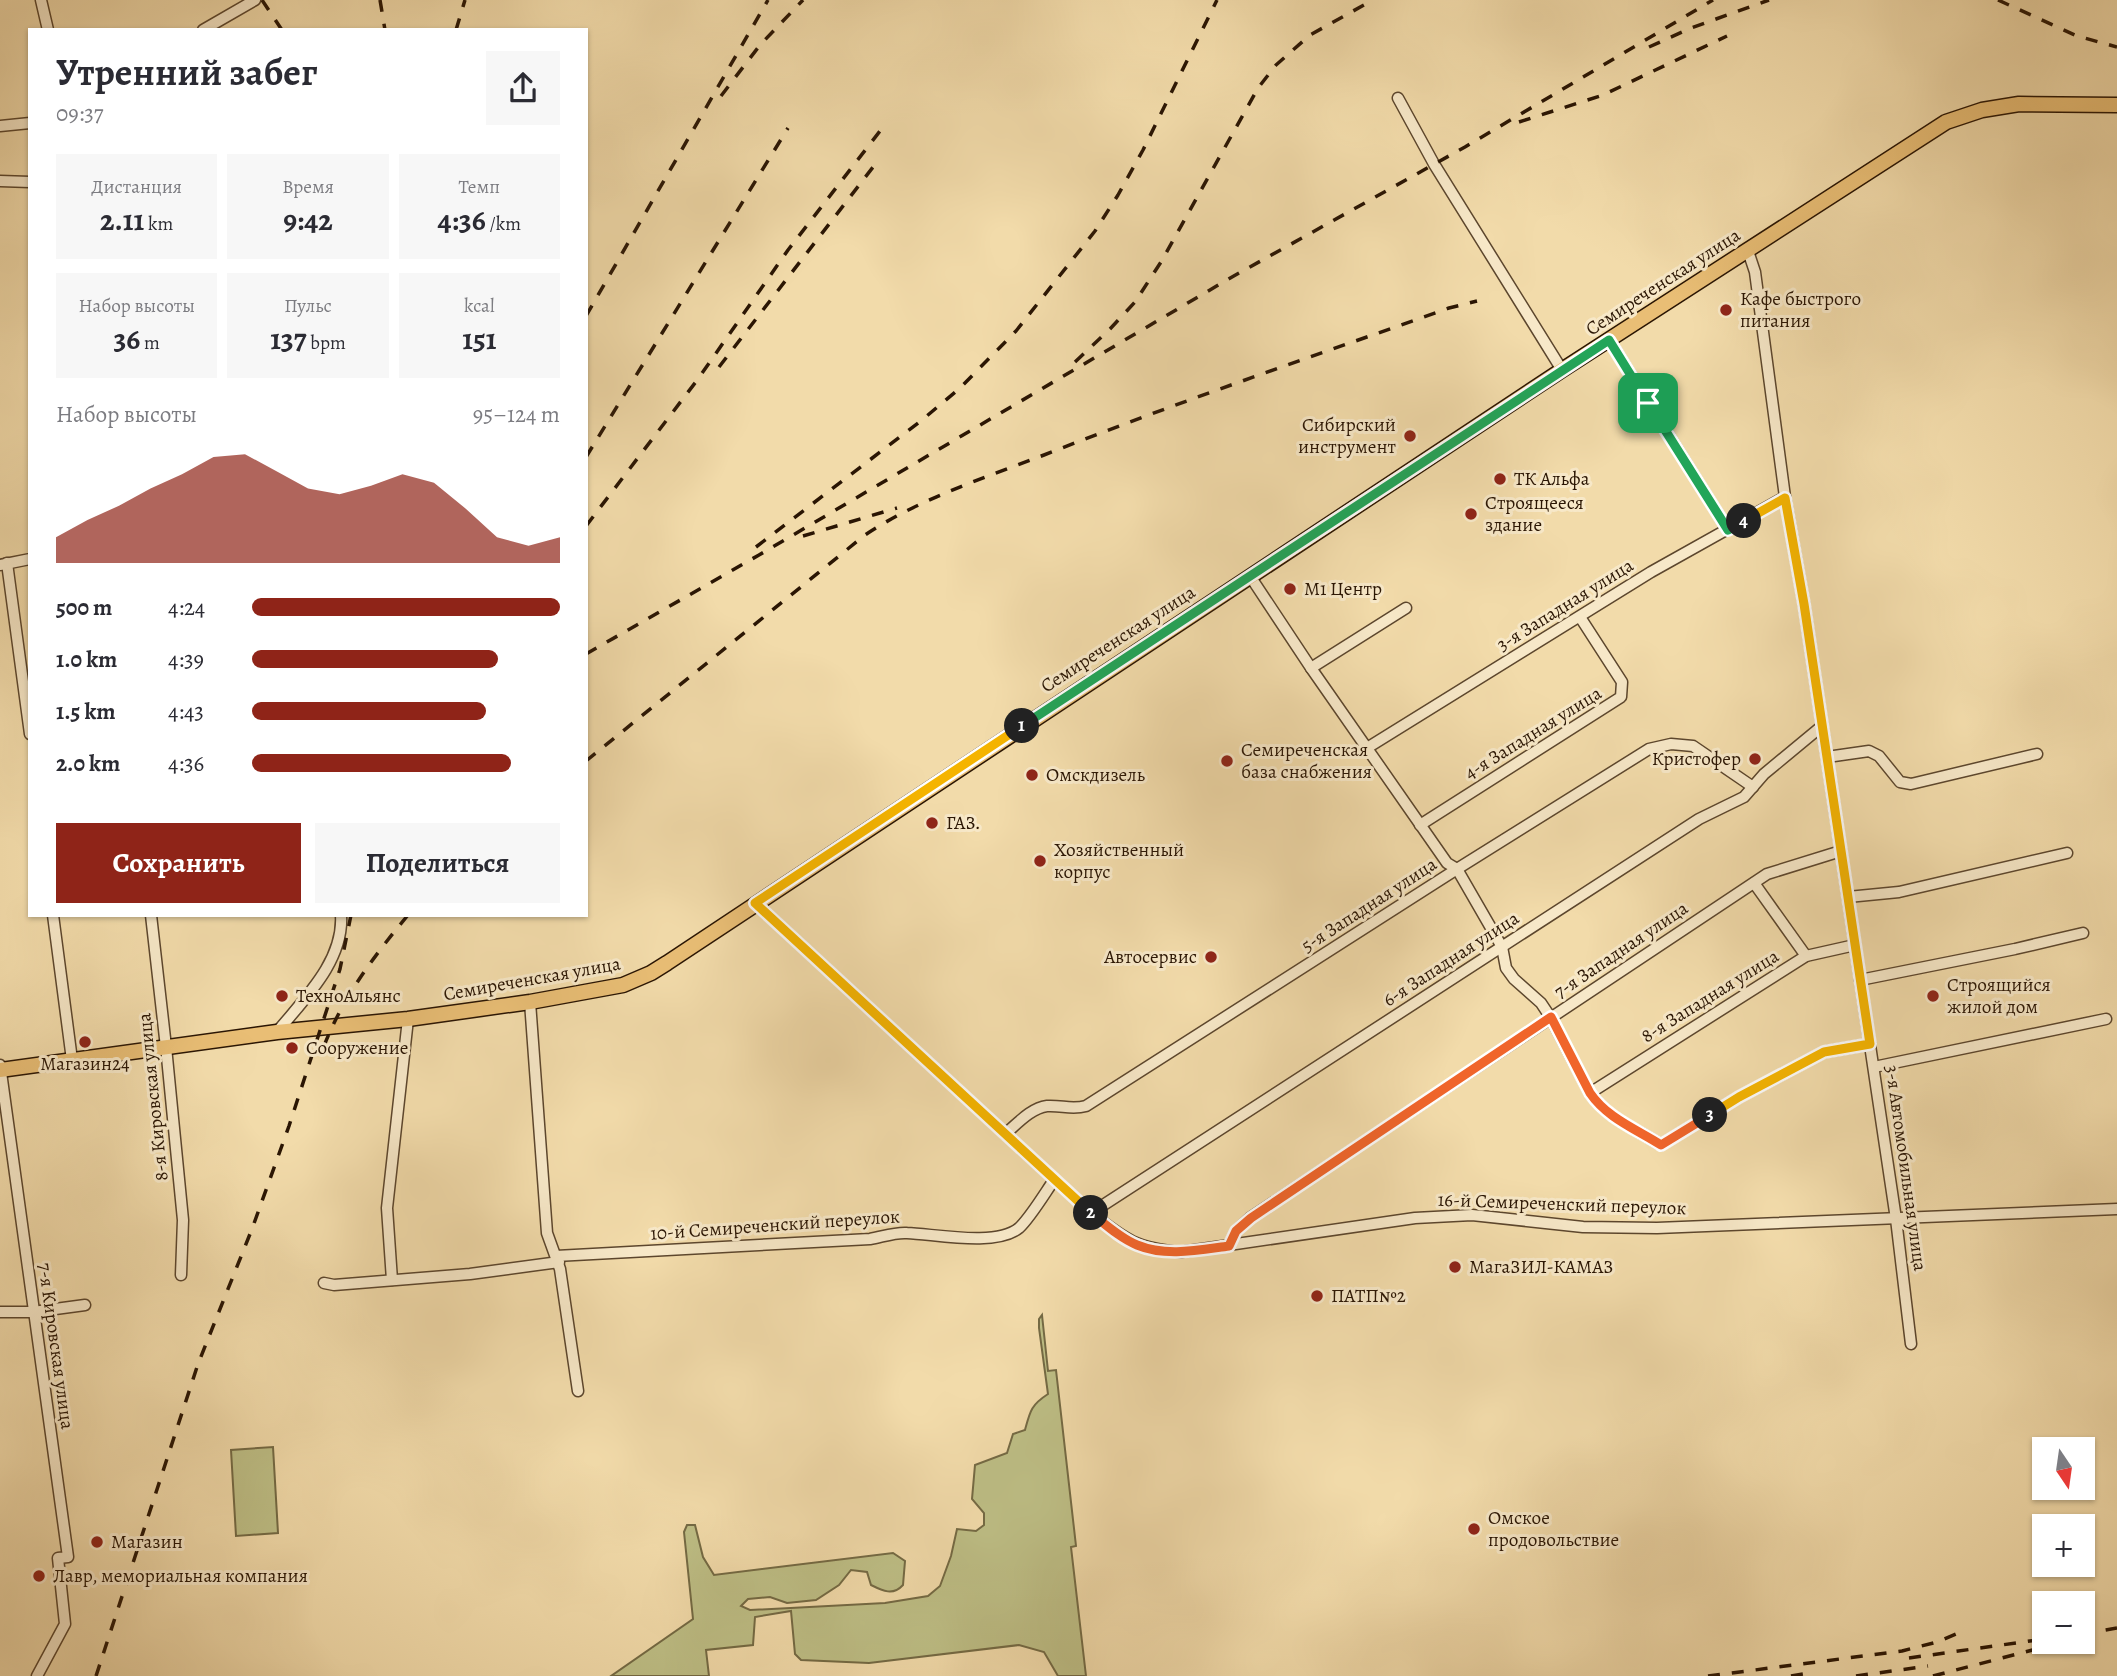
<!DOCTYPE html>
<html lang="ru">
<head>
<meta charset="utf-8">
<style>
  :root { --surface:#fff; --page:#f7f7f7; --text:#2b2b33; --muted:#7c7c81; --accent:#8f2418 }
  body { margin:0; font-family:Alegreya,serif; background:var(--page); color:var(--text); height:100vh; display:flex; flex-direction:column; font-size:26px; white-space:nowrap }
  * { box-sizing:border-box; margin:0 }
  p { font-size:23px; color:var(--muted) }
  .icon { flex:none; width:38px; height:38px; fill:none; stroke:currentColor; stroke-width:2; stroke-linecap:round; stroke-linejoin:round }
  .map { position:relative; flex:1; overflow:hidden }
  .side { position:absolute; left:28px; top:28px; width:560px; height:889px; display:flex; flex-direction:column; background:var(--surface); border-radius:0px; box-shadow:0 2px 5px #0004 }
  .side>* { flex:none }
  .needle { width:46px; rotate:167deg }
  .controls { position:absolute; left:2032px; top:1437px; display:grid; gap:14px }
  .controls a { display:grid; place-items:center; width:63px; height:63px; border-radius:0px; background:var(--surface); box-shadow:0 2px 5px #0004; font-size:35px }
  .pin { position:absolute; display:grid; place-items:center; width:60px; height:60px; color:#fff; margin:-30px; border-radius:14px; box-shadow:0 4px 10px #0006 }
  .km { position:absolute; width:35px; height:35px; margin:-18px; border-radius:50%; background:#222; color:#fff; font-size:19px; line-height:35px; text-align:center }
  .round { display:grid; place-items:center; flex:none; width:74px; height:74px; border-radius:0px; background:var(--page) }
  .summary { display:flex; align-items:center; justify-content:space-between; height:119px; padding:0 28px }
  h1 { font-size:38px; font-weight:600; line-height:52px }
  .stats { display:grid; grid-template-columns:repeat(3,1fr); gap:10px; height:119px; padding:7px 28px }
  .stats div { display:grid; align-content:center; border-radius:0px; background:var(--page); text-align:center }
  .stats b { font-size:30px; font-weight:600 }
  .stats small { font-size:19px; font-weight:400 }
  .stats p { font-size:19px }
  .chart { height:196px; padding:14px 28px }
  .chart p { display:flex; justify-content:space-between }
  .chart svg { width:100%; height:126px; margin-top:7px; fill:var(--accent); opacity:.7 }
  .primary-button { display:flex; gap:14px; margin-top:auto; padding:14px 28px }
  .primary-button a { flex:1; height:80px; border-radius:0px; background:var(--accent); color:#fff; font-size:28px; font-weight:600; line-height:80px; text-align:center }
  .primary-button a+a { background:var(--page); color:var(--text) }
  ul { padding:0 28px; list-style:none; font-size:23px }
  li { display:grid; grid-template-columns:112px 84px 1fr; align-items:center; height:52px }
  li i { height:18px; border-radius:9px; background:var(--accent) }
  .map>svg:first-child { display:block }
  .green { fill:#bebf86; stroke:#746a44; stroke-width:2 }
  .lines { fill:none; stroke-linecap:round; stroke-linejoin:round }
  .minor-casing { stroke:#5c462d; stroke-width:13 }
  .major-casing { stroke:#2a1503; stroke-width:17 }
  .minor { stroke:#f7e8c8; stroke-width:10 }
  .major { stroke:#e9be75; stroke-width:14 }
  .rail { stroke:#2a1503; stroke-width:3.5; stroke-dasharray:12 12; stroke-linecap:butt }
  .split-1-casing { stroke:#fff; stroke-width:14 }
  .split-2-casing { stroke:#fff; stroke-width:14 }
  .split-3-casing { stroke:#fff; stroke-width:14 }
  .split-4-casing { stroke:#fff; stroke-width:14 }
  .split-5-casing { stroke:#fff; stroke-width:14 }
  .split-1 { stroke:#22a559; stroke-width:9 }
  .split-2 { stroke:#f5b400; stroke-width:9 }
  .split-3 { stroke:#f0652b; stroke-width:9 }
  .split-4 { stroke:#f5b400; stroke-width:9 }
  .split-5 { stroke:#22a559; stroke-width:9 }
  .poi-dot { fill:#8f2418; stroke:#f7e8c8; stroke-width:2.5 }
  .labels { text-anchor:middle; dominant-baseline:central; stroke-width:6; stroke-linejoin:round; paint-order:stroke }
  .street-label { font-size:19px; fill:#2a1503; stroke:#f7e8c8 }
  .poi-label { font-size:19px; fill:#2a1503; stroke:#f7e8c8; text-anchor:start }
</style>
</head>
<body>
<div class="map">
<svg width="2117" height="1676" viewBox="0 0 2117 1676">
  <rect width="100%" height="100%" fill="#f2dbaa"/>
  <filter id="stains"><feTurbulence type="fractalNoise" baseFrequency=".00286" numOctaves="4"/><feColorMatrix values="0 0 0 0 .2 0 0 0 0 .09 0 0 0 0 .02 0 0 0 .5 -.17"/></filter>
  <radialGradient id="worn" r=".72"><stop offset=".6" stop-color="#630" stop-opacity="0"/><stop offset="1" stop-color="#630" stop-opacity=".3"/></radialGradient>
  <!-- green -->
  <g class="green">
    <path d="M1042,1315L1048,1371L1056,1370L1076,1546L1071,1547L1086,1676H1058L1044,1652L1019,1645L869,1663L801,1660L795,1654L791,1611L755,1617L753,1645L706,1650L709,1676H611L693,1619L684,1532L687,1525H695L703,1557L714,1575L893,1553L905,1561L903,1585C893,1596 883,1591 871,1585L867,1572L851,1570L839,1585L816,1600L787,1603L770,1597L748,1599L741,1606L750,1610L885,1603L928,1596L940,1586L951,1556L957,1529L976,1531L984,1525V1513L972,1499L975,1465L1007,1453L1013,1434L1025,1430C1030,1411 1031,1405 1048,1394L1039,1328V1319Z"/>
    <path d="M273,1447L278,1533L236,1536L231,1450Z"/>
  </g>
  <g class="lines">
    <defs>
      <g id="minor">
        <path d="M41,0L48,30"/>
        <path d="M203,30L255,0"/>
        <path d="M1398,98L1434,164L1562,370"/>
        <path d="M0,126L30,123"/>
        <path d="M0,181L30,182"/>
        <path d="M1748,251L1755,272L1785,497L1804,604L1896,1219L1911,1344"/>
        <path d="M1609,340L1728,530"/>
        <path d="M7,563L30,734"/>
        <path d="M0,565L30,559"/>
        <path d="M1250,576L1311,668L1447,863L1457,869L1502,947L1506,968L1514,979L1541,1003L1551,1018L1590,1093C1607,1118 1636,1129 1661,1145L1739,1097L1824,1052L1870,1044"/>
        <path d="M1311,668L1406,608"/>
        <path d="M1367,748L1651,572L1785,497"/>
        <path d="M1827,757L1869,751L1879,756L1900,782L1911,784L2037,754"/>
        <path d="M1420,825L1621,697L1622,682L1580,617"/>
        <path d="M1754,883L1806,956"/>
        <path d="M1848,897L1899,892L2067,853"/>
        <path d="M755,903L1091,1213C1126,1240 1136,1248 1181,1252L1415,1218L1472,1215L1583,1227L1657,1228L2117,1209"/>
        <path d="M53,915L72,1060"/>
        <path d="M151,915L166,1047L183,1220L181,1275"/>
        <path d="M1860,980L2015,949L2083,933"/>
        <path d="M530,1002L547,1233L560,1269L578,1391"/>
        <path d="M277,1032C304,999 344,961 341,915"/>
        <path d="M0,1065L68,1557L58,1558L65,1624L37,1676"/>
        <path d="M1874,1067L2106,1019"/>
        <path d="M1590,1093L1806,956L1855,945"/>
        <path d="M1005,1134C1017,1124 1031,1108 1047,1106C1062,1105 1071,1110 1086,1106L1457,869L1649,749L1671,744L1693,746L1753,787"/>
        <path d="M1091,1213L1699,819L1744,797L1764,774L1822,726"/>
        <path d="M1229,1246L1236,1231L1250,1218L1767,874L1841,851"/>
        <path d="M556,1256L870,1239C882,1237 895,1232 907,1233C935,1234 996,1247 1019,1228C1030,1218 1045,1193 1054,1180"/>
        <path d="M392,1280L387,1208L408,1019"/>
        <path d="M324,1283L334,1285L470,1274L559,1262"/>
        <path d="M0,1312H33L85,1305"/>
      </g>
      <path id="major" d="M0,1070L277,1032L408,1019L530,1002L623,985L651,973L667,963L1562,370L1946,122L1982,110L2019,104L2117,105"/>
    </defs>
    <!-- minor casing -->
    <use href="#minor" class="minor-casing"/>
    <!-- major casing -->
    <use href="#major" class="major-casing"/>
    <!-- minor -->
    <use href="#minor" class="minor"/>
    <!-- major -->
    <use href="#major" class="major"/>
    <!-- rail -->
    <g class="rail">
      <path d="M262,0L282,30"/>
      <path d="M380,0L385,30"/>
      <path d="M1998,0L2077,36L2117,47"/>
      <path d="M456,30L465,0"/>
      <path d="M1649,47L1691,28L1769,0"/>
      <path d="M721,96L760,45L803,0"/>
      <path d="M1519,122L1603,95L1727,36"/>
      <path d="M586,316L768,0"/>
      <path d="M1075,362L1110,329L1135,302L1161,262L1258,88L1276,65L1310,35L1373,0"/>
      <path d="M719,367L880,158"/>
      <path d="M586,457L788,128"/>
      <path d="M586,526L698,379L788,250L887,122"/>
      <path d="M803,536L897,508"/>
      <path d="M756,547L922,420L960,388L1016,331L1095,231L1118,195L1143,150L1217,0"/>
      <path d="M586,654L759,555L1232,277L1465,147L1713,0"/>
      <path d="M586,761L865,535C919,499 984,478 1044,455C1178,402 1314,356 1449,308L1477,301"/>
      <path d="M324,1046C343,997 374,956 408,915"/>
      <path d="M2082,1634L2117,1628"/>
      <path d="M1909,1658L2044,1639"/>
      <path d="M96,1676L198,1364L252,1229L289,1126L340,969L351,915"/>
      <path d="M1708,1676L1902,1651L1937,1642L1961,1632"/>
      <path d="M1791,1676L1803,1674"/>
      <path d="M1856,1676L1928,1666"/>
      <path d="M1933,1676L2063,1642"/>
    </g>
  </g>
  <g class="lines">
    <defs>
      <path id="split-1" d="M1022,726L1609,340L1648,403"/>
      <path id="split-2" d="M1022,726L755,903L1091,1213"/>
      <path id="split-3" d="M1091,1213C1105,1224 1120,1238 1137,1245C1166,1257 1199,1250 1229,1246L1236,1231L1251,1218L1551,1017L1590,1093C1607,1118 1636,1129 1661,1145L1710,1115"/>
      <path id="split-4" d="M1710,1115L1739,1097L1824,1052L1870,1044L1804,604L1785,498L1744,521"/>
      <path id="split-5" d="M1648,403L1728,530L1744,521"/>
    </defs>
    <!-- split-1 casing -->
    <use href="#split-1" class="split-1-casing"/>
    <!-- split-2 casing -->
    <use href="#split-2" class="split-2-casing"/>
    <!-- split-3 casing -->
    <use href="#split-3" class="split-3-casing"/>
    <!-- split-4 casing -->
    <use href="#split-4" class="split-4-casing"/>
    <!-- split-5 casing -->
    <use href="#split-5" class="split-5-casing"/>
    <!-- split-1 -->
    <use href="#split-1" class="split-1"/>
    <!-- split-2 -->
    <use href="#split-2" class="split-2"/>
    <!-- split-3 -->
    <use href="#split-3" class="split-3"/>
    <!-- split-4 -->
    <use href="#split-4" class="split-4"/>
    <!-- split-5 -->
    <use href="#split-5" class="split-5"/>
  </g>
  <!-- markers -->
  <g class="poi-dot">
    <circle cx="1726" cy="310" r="7"/>
    <circle cx="1410" cy="436" r="7"/>
    <circle cx="1500" cy="479" r="7"/>
    <circle cx="1471" cy="514" r="7"/>
    <circle cx="1290" cy="589" r="7"/>
    <circle cx="1755" cy="759" r="7"/>
    <circle cx="1227" cy="761" r="7"/>
    <circle cx="1032" cy="775" r="7"/>
    <circle cx="932" cy="823" r="7"/>
    <circle cx="1040" cy="861" r="7"/>
    <circle cx="1211" cy="957" r="7"/>
    <circle cx="282" cy="996" r="7"/>
    <circle cx="1933" cy="996" r="7"/>
    <circle cx="85" cy="1042" r="7"/>
    <circle cx="292" cy="1048" r="7"/>
    <circle cx="1455" cy="1267" r="7"/>
    <circle cx="1317" cy="1296" r="7"/>
    <circle cx="1474" cy="1529" r="7"/>
    <circle cx="97" cy="1542" r="7"/>
    <circle cx="39" cy="1576" r="7"/>
  </g>
  <g class="labels">
    <!-- street labels -->
    <g class="street-label">
      <text transform="translate(1663 282) rotate(-33)">Семиреченская улица</text>
      <text transform="translate(1565 605) rotate(-32)">3-я Западная улица</text>
      <text transform="translate(1118 639) rotate(-33)">Семиреченская улица</text>
      <text transform="translate(1533 733) rotate(-32)">4-я Западная улица</text>
      <text transform="translate(1369 905) rotate(-33)">5-я Западная улица</text>
      <text transform="translate(1621 950) rotate(-34)">7-я Западная улица</text>
      <text transform="translate(1451 959) rotate(-33)">6-я Западная улица</text>
      <text transform="translate(532 979) rotate(-10)">Семиреченская улица</text>
      <text transform="translate(1710 996) rotate(-32)">8-я Западная улица</text>
      <text transform="translate(153 1097) rotate(-96)">8-я Кировская улица</text>
      <text transform="translate(1906 1168) rotate(82)">3-я Автомобильная улица</text>
      <text transform="translate(1562 1204) rotate(2)">16-й Семиреченский переулок</text>
      <text transform="translate(775 1225) rotate(-4)">10-й Семиреченский переулок</text>
      <text transform="translate(56 1346) rotate(82)">7-я Кировская улица</text>
    </g>
    <!-- poi labels -->
    <g class="poi-label">
      <text x="1740" y="299">Кафе быстрого<tspan x="1740" dy="22">питания</tspan></text>
      <text x="1396" y="425" text-anchor="end">Сибирский<tspan x="1396" dy="22">инструмент</tspan></text>
      <text x="1514" y="479">ТК Альфа</text>
      <text x="1485" y="503">Строящееся<tspan x="1485" dy="22">здание</tspan></text>
      <text x="1304" y="589">М1 Центр</text>
      <text x="1241" y="750">Семиреченская<tspan x="1241" dy="22">база снабжения</tspan></text>
      <text x="1741" y="759" text-anchor="end">Кристофер</text>
      <text x="1046" y="775">Омскдизель</text>
      <text x="946" y="823">ГАЗ.</text>
      <text x="1054" y="850">Хозяйственный<tspan x="1054" dy="22">корпус</tspan></text>
      <text x="1197" y="957" text-anchor="end">Автосервис</text>
      <text x="1947" y="985">Строящийся<tspan x="1947" dy="22">жилой дом</tspan></text>
      <text x="296" y="996">ТехноАльянс</text>
      <text x="306" y="1048">Сооружение</text>
      <text x="85" y="1064" text-anchor="middle">Магазин24</text>
      <text x="1469" y="1267">МагаЗИЛ-КАМАЗ</text>
      <text x="1331" y="1296">ПАТП№2</text>
      <text x="1488" y="1518">Омское<tspan x="1488" dy="22">продовольствие</tspan></text>
      <text x="111" y="1542">Магазин</text>
      <text x="53" y="1576">Лавр, мемориальная компания</text>
    </g>
  </g>
  <rect width="100%" height="100%" filter="url(#stains)"/>
  <rect width="100%" height="100%" fill="url(#worn)"/>
</svg>
<div class="controls">
<a><svg class="needle" viewBox="-14 -14 28 28"><path d="M0-13l5 13h-10z" fill="#e53935"/><path d="M0 13l5-13h-10z" fill="#7c7c81"/></svg></a>
<a>+</a>
<a>−</a>
</div>
<div class="pin" style="left:1648px;top:403px;background:#1e9e55"><svg class="icon" aria-label="arrive" viewBox="0 0 24 24"><path d="M6 21V4h12l-3 4 3 4H6"/></svg></div>
<b class="km" style="left:1022px;top:726px">1</b>
<b class="km" style="left:1091px;top:1213px">2</b>
<b class="km" style="left:1710px;top:1115px">3</b>
<b class="km" style="left:1744px;top:521px">4</b>
<section class="side">
<div class="summary"><div><h1>Утренний забег</h1><p>09:37</p></div><a class="round"><svg class="icon" aria-label="share" viewBox="0 0 24 24"><path d="M12 15V3M7 8l5-5 5 5M5 13v7h14v-7"/></svg></a></div>
<div class="stats">
<div><p>Дистанция</p><b>2.11<small> km</small></b></div>
<div><p>Время</p><b>9:42</b></div>
<div><p>Темп</p><b>4:36<small> /km</small></b></div>
</div>
<div class="stats">
<div><p>Набор высоты</p><b>36<small> m</small></b></div>
<div><p>Пульс</p><b>137<small> bpm</small></b></div>
<div><p>kcal</p><b>151</b></div>
</div>
<div class="chart"><p><span>Набор высоты</span>95–124 m</p>
<svg viewBox="0 0 160 44" preserveAspectRatio="none"><path d="M0 44V35L10 29L20 24L30 18L40 13L50 7L60 6L70 12L80 18L90 20L100 17L110 13L120 16L130 25L140 35L150 38L160 35V44z"/></svg>
</div>
<ul>
<li><b>500 m</b>4:24<i style="width:100%"></i></li>
<li><b>1.0 km</b>4:39<i style="width:80%"></i></li>
<li><b>1.5 km</b>4:43<i style="width:76%"></i></li>
<li><b>2.0 km</b>4:36<i style="width:84%"></i></li>
</ul>
<div class="primary-button"><a>Сохранить</a><a>Поделиться</a></div>
</section>
</div>
</body>
</html>
